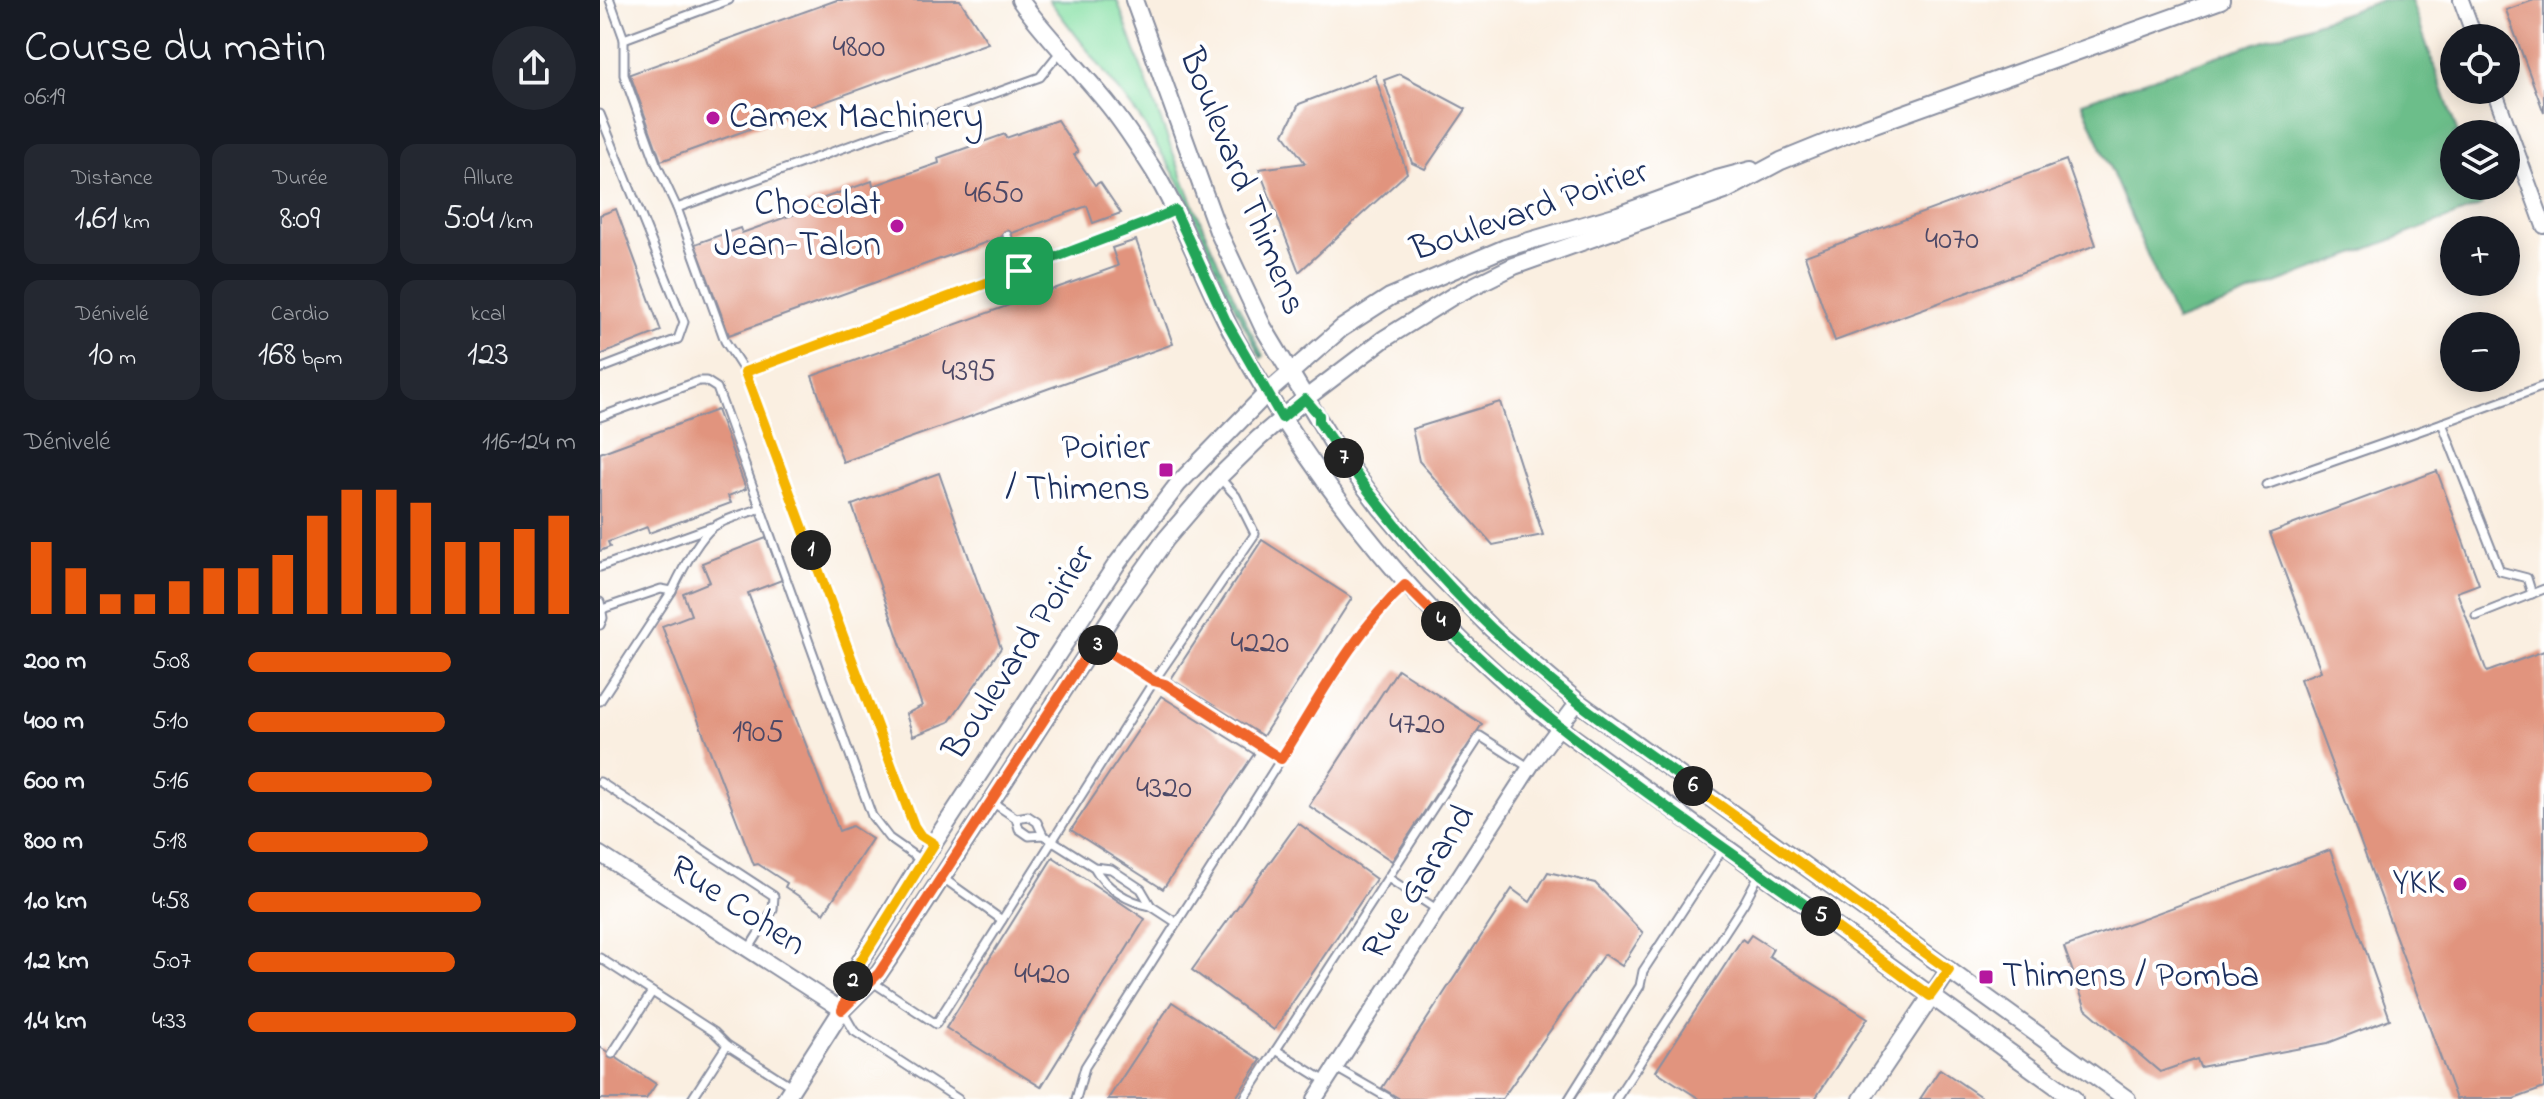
<!DOCTYPE html>
<html lang="fr">
<head>
<meta charset="utf-8">
<style>
  :root { --surface:#171b24; --page:#242831; --text:#f1f3f6; --muted:#9ea1a6; --accent:#ea580c }
  body { margin:0; font-family:"Indie Flower",sans-serif; background:var(--page); color:var(--text); height:100vh; display:flex; flex-direction:column; font-size:30px; white-space:nowrap }
  * { box-sizing:border-box; margin:0 }
  p { font-size:26px; color:var(--muted) }
  .icon { flex:none; width:44px; height:44px; fill:none; stroke:currentColor; stroke-width:2; stroke-linecap:round; stroke-linejoin:round }
  .map { position:relative; flex:1; overflow:hidden }
  .sheet { display:flex; flex-direction:column; background:var(--surface); width:600px }
  .sheet>* { flex:none }
  .buttons { position:absolute; left:1840px; top:24px; display:grid; gap:16px }
  .buttons a { display:grid; place-items:center; width:80px; height:80px; border-radius:50%; background:var(--surface); box-shadow:0 4px 20px #0003; font-size:40px }
  .pin { position:absolute; display:grid; place-items:center; width:68px; height:68px; color:#fff; margin:-34px; border-radius:16px; box-shadow:0 4px 12px #0006 }
  .km { position:absolute; width:40px; height:40px; margin:-20px; border-radius:50%; background:#222; color:#fff; font-size:22px; line-height:40px; text-align:center }
  .round { display:grid; place-items:center; flex:none; width:84px; height:84px; border-radius:42px; background:var(--page) }
  .head { display:flex; align-items:center; justify-content:space-between; height:136px; padding:0 24px }
  h1 { font-size:44px; font-weight:600; line-height:60px }
  .figures { display:grid; grid-template-columns:repeat(3,1fr); gap:12px; height:136px; padding:8px 24px }
  .figures div { display:grid; align-content:center; border-radius:16px; background:var(--page); text-align:center }
  .figures b { font-size:34px; font-weight:600 }
  .figures small { font-size:22px; font-weight:400 }
  .figures p { font-size:22px }
  .chart { height:224px; padding:16px 24px }
  .chart p { display:flex; justify-content:space-between }
  .chart svg { width:100%; height:144px; margin-top:8px; stroke:var(--accent); stroke-width:6 }
  ul { padding:0 24px; list-style:none; font-size:26px }
  li { display:grid; grid-template-columns:128px 96px 1fr; align-items:center; height:60px }
  li i { height:20px; border-radius:10px; background:var(--accent) }
  main { display:flex; flex:1; min-height:0 }
  .map>svg:first-child { display:block }
  .green { fill:#86e0a5; stroke:#508882; stroke-width:2 }
  .forest { fill:#6cbe8a; stroke:#447674; stroke-width:2 }
  .building { fill:#e1947e }
  .lines { fill:none; stroke-linecap:round; stroke-linejoin:round }
  .service-casing { stroke:#8a8fa0; stroke-width:11 }
  .minor-casing { stroke:#8a8fa0; stroke-width:18 }
  .tertiary-casing { stroke:#8a8fa0; stroke-width:20 }
  .service { stroke:#fff; stroke-width:7 }
  .minor { stroke:#fff; stroke-width:14 }
  .tertiary { stroke:#fff; stroke-width:16 }
  .split-1-casing { stroke:#fff; stroke-width:16 }
  .split-2-casing { stroke:#fff; stroke-width:16 }
  .split-3-casing { stroke:#fff; stroke-width:16 }
  .split-4-casing { stroke:#fff; stroke-width:16 }
  .split-5-casing { stroke:#fff; stroke-width:16 }
  .split-6-casing { stroke:#fff; stroke-width:16 }
  .split-7-casing { stroke:#fff; stroke-width:16 }
  .split-8-casing { stroke:#fff; stroke-width:16 }
  .split-1 { stroke:#f5b400; stroke-width:10 }
  .split-2 { stroke:#f5b400; stroke-width:10 }
  .split-3 { stroke:#f0652b; stroke-width:10 }
  .split-4 { stroke:#f0652b; stroke-width:10 }
  .split-5 { stroke:#22a559; stroke-width:10 }
  .split-6 { stroke:#f5b400; stroke-width:10 }
  .split-7 { stroke:#22a559; stroke-width:10 }
  .split-8 { stroke:#22a559; stroke-width:10 }
  .poi-dot { fill:#b5179e; stroke:#fff; stroke-width:3 }
  .labels { text-anchor:middle; dominant-baseline:central; stroke-width:8; stroke-linejoin:round; paint-order:stroke }
  .number-label { font-size:32px; fill:#4c4866 }
  .poi-label { font-size:36px; fill:#1b2f5e; stroke:#fff; text-anchor:end }
  .street-label { font-size:36px; fill:#1b2f5e; stroke:#fff }
</style>
</head>
<body>
<main>
<section class="sheet">
<div class="head"><div><h1>Course du matin</h1><p>06:19</p></div><a class="round"><svg class="icon" aria-label="share" viewBox="0 0 24 24"><path d="M12 15V3M7 8l5-5 5 5M5 13v7h14v-7"/></svg></a></div>
<div class="figures">
<div><p>Distance</p><b>1.61<small> km</small></b></div>
<div><p>Durée</p><b>8:09</b></div>
<div><p>Allure</p><b>5:04<small> /km</small></b></div>
</div>
<div class="figures">
<div><p>Dénivelé</p><b>10<small> m</small></b></div>
<div><p>Cardio</p><b>168<small> bpm</small></b></div>
<div><p>kcal</p><b>123</b></div>
</div>
<div class="chart"><p><span>Dénivelé</span>116–124 m</p>
<svg viewBox="0 0 160 44" preserveAspectRatio="none"><path d="M5 44V22M15 44V30M25 44V38M35 44V38M45 44V34M55 44V30M65 44V30M75 44V26M85 44V14M95 44V6M105 44V6M115 44V10M125 44V22M135 44V22M145 44V18M155 44V14"/></svg>
</div>
<ul>
<li><b>200 m</b>5:08<i style="width:62%"></i></li>
<li><b>400 m</b>5:10<i style="width:60%"></i></li>
<li><b>600 m</b>5:16<i style="width:56%"></i></li>
<li><b>800 m</b>5:18<i style="width:55%"></i></li>
<li><b>1.0 km</b>4:58<i style="width:71%"></i></li>
<li><b>1.2 km</b>5:07<i style="width:63%"></i></li>
<li><b>1.4 km</b>4:33<i style="width:100%"></i></li>
</ul>
</section>
<div class="map">
<svg width="1944" height="1099" viewBox="0 0 1944 1099">
  <rect width="100%" height="100%" fill="#fff"/>
  <filter id="ink" filterUnits="userSpaceOnUse"><feTurbulence type="fractalNoise" baseFrequency=".0125" numOctaves="2"/><feDisplacementMap in="SourceGraphic" scale="16" xChannelSelector="R" yChannelSelector="G"/><feConvolveMatrix kernelMatrix="1 2 1 2 8 2 1 2 1" color-interpolation-filters="sRGB"/></filter>
  <filter id="wash" filterUnits="userSpaceOnUse"><feTurbulence type="fractalNoise" baseFrequency=".006" numOctaves="4" result="noise"/><feDisplacementMap in="SourceGraphic" scale="32" xChannelSelector="R" yChannelSelector="G"/><feGaussianBlur stdDeviation="1.8" result="paint"/><feColorMatrix in="noise" values="0 0 0 0 0 0 0 0 0 0 0 0 0 0 0 0 0 1.4 0 .05"/><feComposite in="paint" operator="in"/></filter>
  <g filter="url(#wash)">
    <rect width="100%" height="100%" fill="#faefe1"/>
    <!-- green -->
    <path class="green" d="M449,0H517C560,121 604,242 663,356L661,358L628,293L578,180L539,117Z"/>
    <!-- forest -->
    <path class="forest" d="M1783,0H1811L1858,134H1854V186H1876L1883,205L1576,322L1482,102Z"/>
    <g id="blocks">
      <!-- building -->
      <g class="building">
        <path d="M237,0H360L388,43L61,161L30,74Z"/>
        <path d="M1934,0H1944V113L1906,10Z"/>
        <path d="M800,74L866,109L825,169L812,163L784,80Z"/>
        <path d="M775,75L807,173L699,272L659,169L705,163L684,134L699,104Z"/>
        <path d="M457,120L478,152L474,155L495,185L500,182L521,213L493,223L487,206L129,335L95,244L140,228L142,233L206,210L204,205L272,181L273,186L339,163L338,158L405,134L406,138Z"/>
        <path d="M1466,160L1496,245L1235,341L1205,256Z"/>
        <path d="M16,209L61,331L0,355V215Z"/>
        <path d="M536,240L573,344L243,462L212,376L518,266L512,248Z"/>
        <path d="M900,402L943,535L893,545L819,461L812,429Z"/>
        <path d="M117,410L146,489L128,496L131,503L49,533L47,527L8,542L10,547L0,551V453Z"/>
        <path d="M1837,471L1879,584L1857,592L1887,672L1944,651V1088L1914,1099H1856L1700,679L1721,671L1670,533Z"/>
        <path d="M339,473L401,648L349,722L313,736L306,714L322,706L252,505Z"/>
        <path d="M166,538L182,580L148,593L239,831L252,826L272,839L224,913L185,887L187,883L158,864L154,865L62,626L91,615L83,593L110,582L102,563Z"/>
        <path d="M662,540L752,598L663,736L571,679Z"/>
        <path d="M798,669L882,724L792,861L709,806Z"/>
        <path d="M561,696L654,754L563,889L471,830Z"/>
        <path d="M698,823L776,879L674,1030L592,970Z"/>
        <path d="M1730,850L1790,1019L1728,1043L1600,1067L1597,1059L1560,1072L1486,1009L1464,947Z"/>
        <path d="M453,857L545,919L441,1087L346,1028Z"/>
        <path d="M948,872L995,883L1043,933L1022,966L1004,954L902,1099H800L782,1088L912,889L930,902Z"/>
        <path d="M1151,935L1173,949L1169,956L1268,1018L1215,1099H1100L1056,1071L1142,939L1146,942Z"/>
        <path d="M572,1002L661,1060L635,1099H508Z"/>
        <path d="M0,1047L56,1084L46,1099H0Z"/>
        <path d="M1340,1069L1384,1099H1320Z"/>
      </g>
    </g>
  </g>
  <g filter="url(#ink)">
    <use href="#blocks" fill-opacity="0" stroke="#8a8fa0" stroke-width="2"/>
    <g class="lines">
      <defs>
        <g id="service">
          <path d="M10,0L24,39L129,0"/>
          <path d="M24,39V75L56,163L77,208L125,341L145,372L314,826L320,835L334,844"/>
          <path d="M0,114L84,322L78,339L0,369"/>
          <path d="M77,208L440,77L460,52"/>
          <path d="M407,235L419,271"/>
          <path d="M145,372L546,223L573,211"/>
          <path d="M0,417L99,381H106L117,388L272,816L289,838L322,861"/>
          <path d="M1666,485L1842,423"/>
          <path d="M0,567L111,527"/>
          <path d="M1932,594L1927,578L1900,571L1842,423L1944,386"/>
          <path d="M0,602L3,618L0,625"/>
          <path d="M0,612L5,608L61,589L72,591"/>
          <path d="M1876,616L1944,589"/>
          <path d="M494,643L554,681L565,684L681,759"/>
          <path d="M0,701L72,591C81,572 97,540 113,527C126,518 146,514 161,508"/>
          <path d="M0,782L174,896L173,910L148,950"/>
          <path d="M392,802L416,818"/>
          <path d="M443,835L429,836L419,829L416,818L428,816L437,822L443,835L453,841L494,867L511,869L541,889L551,906C528,902 505,888 494,867"/>
          <path d="M343,878L402,920"/>
          <path d="M788,878L838,910"/>
          <path d="M551,906L577,923"/>
          <path d="M0,958L114,1032L127,1045L191,1086"/>
          <path d="M271,981L336,1024L554,681L655,534L636,496L619,477"/>
          <path d="M243,1012L254,1031L358,1099"/>
          <path d="M676,1050L727,1082"/>
          <path d="M12,1054L52,992"/>
          <path d="M736,1068L790,1099"/>
          <path d="M92,1099L127,1045"/>
          <path d="M476,1099L485,1067L763,630L782,606L805,585"/>
          <path d="M644,1099L880,736L930,768"/>
          <path d="M969,1099L1040,986L1043,971L1124,847"/>
          <path d="M1016,1099L1144,903L1160,873"/>
        </g>
        <g id="minor">
          <path d="M1861,0L1875,38"/>
          <path d="M1894,90L1944,226"/>
          <path d="M0,854L242,1010"/>
          <path d="M715,1099L932,764L978,702"/>
        </g>
        <g id="tertiary">
          <path d="M420,0C445,35 475,64 502,97C522,120 538,146 554,171C587,226 607,289 639,345C724,497 823,618 959,727L1474,1099"/>
          <path d="M534,0L618,231L663,327L735,447L780,507L830,566L892,629L978,702L1527,1099"/>
          <path d="M242,1010L279,973L290,957L519,605L566,539L619,477L659,438L705,399L784,339L853,296L914,266L1125,191L1181,161L1255,131L1621,0"/>
          <path d="M185,1099L242,1010L260,962L322,861L516,565L578,484L667,393L742,328L790,297L905,248L1018,215L1117,179L1151,170"/>
          <path d="M1262,1099L1349,970"/>
        </g>
      </defs>
      <!-- service casing -->
      <use href="#service" class="service-casing"/>
      <!-- minor casing -->
      <use href="#minor" class="minor-casing"/>
      <!-- tertiary casing -->
      <use href="#tertiary" class="tertiary-casing"/>
      <!-- service -->
      <use href="#service" class="service"/>
      <!-- minor -->
      <use href="#minor" class="minor"/>
      <!-- tertiary -->
      <use href="#tertiary" class="tertiary"/>
    </g>
  </g>
  <g class="lines" filter="url(#ink)">
    <defs>
      <path id="split-1" d="M211,550L145,372L419,271"/>
      <path id="split-2" d="M211,550L314,826L320,835L334,844L260,962L253,981"/>
      <path id="split-3" d="M253,981L242,1010L279,973L494,643L498,645"/>
      <path id="split-4" d="M498,645L554,681L565,684L681,759C719,699 753,633 805,585L841,621"/>
      <path id="split-5" d="M841,621C955,735 1090,823 1221,916"/>
      <path id="split-6" d="M1093,786L1349,970L1330,996L1221,916"/>
      <path id="split-7" d="M744,458C800,536 864,607 937,669C986,711 1040,748 1093,786"/>
      <path id="split-8" d="M419,271L546,223L575,210L626,321L682,418L705,399L719,415V422L744,458"/>
    </defs>
    <!-- split-1 casing -->
    <use href="#split-1" class="split-1-casing"/>
    <!-- split-2 casing -->
    <use href="#split-2" class="split-2-casing"/>
    <!-- split-3 casing -->
    <use href="#split-3" class="split-3-casing"/>
    <!-- split-4 casing -->
    <use href="#split-4" class="split-4-casing"/>
    <!-- split-5 casing -->
    <use href="#split-5" class="split-5-casing"/>
    <!-- split-6 casing -->
    <use href="#split-6" class="split-6-casing"/>
    <!-- split-7 casing -->
    <use href="#split-7" class="split-7-casing"/>
    <!-- split-8 casing -->
    <use href="#split-8" class="split-8-casing"/>
    <!-- split-1 -->
    <use href="#split-1" class="split-1"/>
    <!-- split-2 -->
    <use href="#split-2" class="split-2"/>
    <!-- split-3 -->
    <use href="#split-3" class="split-3"/>
    <!-- split-4 -->
    <use href="#split-4" class="split-4"/>
    <!-- split-5 -->
    <use href="#split-5" class="split-5"/>
    <!-- split-6 -->
    <use href="#split-6" class="split-6"/>
    <!-- split-7 -->
    <use href="#split-7" class="split-7"/>
    <!-- split-8 -->
    <use href="#split-8" class="split-8"/>
  </g>
  <!-- markers -->
  <g class="poi-dot">
    <circle cx="113" cy="118" r="8"/>
    <circle cx="297" cy="226" r="8"/>
    <rect x="558" y="462" width="16" height="16" rx="4"/>
    <circle cx="1860" cy="884" r="8"/>
    <rect x="1378" y="969" width="16" height="16" rx="4"/>
  </g>
  <g class="labels">
    <!-- number labels -->
    <g class="number-label">
      <text x="259" y="48">4800</text>
      <text x="394" y="194">4650</text>
      <text x="1352" y="240">4070</text>
      <text x="369" y="372">4395</text>
      <text x="660" y="644">4220</text>
      <text x="817" y="725">4720</text>
      <text x="158" y="733">1905</text>
      <text x="564" y="789">4320</text>
      <text x="442" y="975">4420</text>
    </g>
    <!-- poi labels -->
    <g class="poi-label">
      <text x="129" y="118" text-anchor="start">Camex Machinery</text>
      <text x="281" y="205">Chocolat<tspan x="281" dy="41">Jean-Talon</tspan></text>
      <text x="550" y="449">Poirier<tspan x="550" dy="41">/ Thimens</tspan></text>
      <text x="1844" y="884">YKK</text>
      <text x="1402" y="977" text-anchor="start">Thimens / Pomba</text>
    </g>
    <!-- street labels -->
    <g class="street-label">
      <text transform="translate(641 182) rotate(68)">Boulevard Thimens</text>
      <text transform="translate(930 212) rotate(-19)">Boulevard Poirier</text>
      <text transform="translate(420 653) rotate(-57)">Boulevard Poirier</text>
      <text transform="translate(820 883) rotate(-57)">Rue Garand</text>
      <text transform="translate(137 907) rotate(33)">Rue Cohen</text>
    </g>
  </g>
</svg>
<div class="buttons">
<a><svg class="icon" aria-label="locate" viewBox="0 0 24 24"><circle cx="12" cy="12" r="6"/><path d="M12 2v4M12 18v4M2 12h4M18 12h4"/></svg></a>
<a><svg class="icon" aria-label="layers" viewBox="0 0 24 24"><path d="M12 4l9 5-9 5-9-5zM3 14l9 5 9-5"/></svg></a>
<a>+</a>
<a>−</a>
</div>
<div class="pin" style="left:419px;top:271px;background:#1e9e55"><svg class="icon" aria-label="arrive" viewBox="0 0 24 24"><path d="M6 21V4h12l-3 4 3 4H6"/></svg></div>
<b class="km" style="left:211px;top:550px">1</b>
<b class="km" style="left:253px;top:981px">2</b>
<b class="km" style="left:498px;top:645px">3</b>
<b class="km" style="left:841px;top:621px">4</b>
<b class="km" style="left:1221px;top:916px">5</b>
<b class="km" style="left:1093px;top:786px">6</b>
<b class="km" style="left:744px;top:458px">7</b>
</div>
</main>
</body>
</html>
